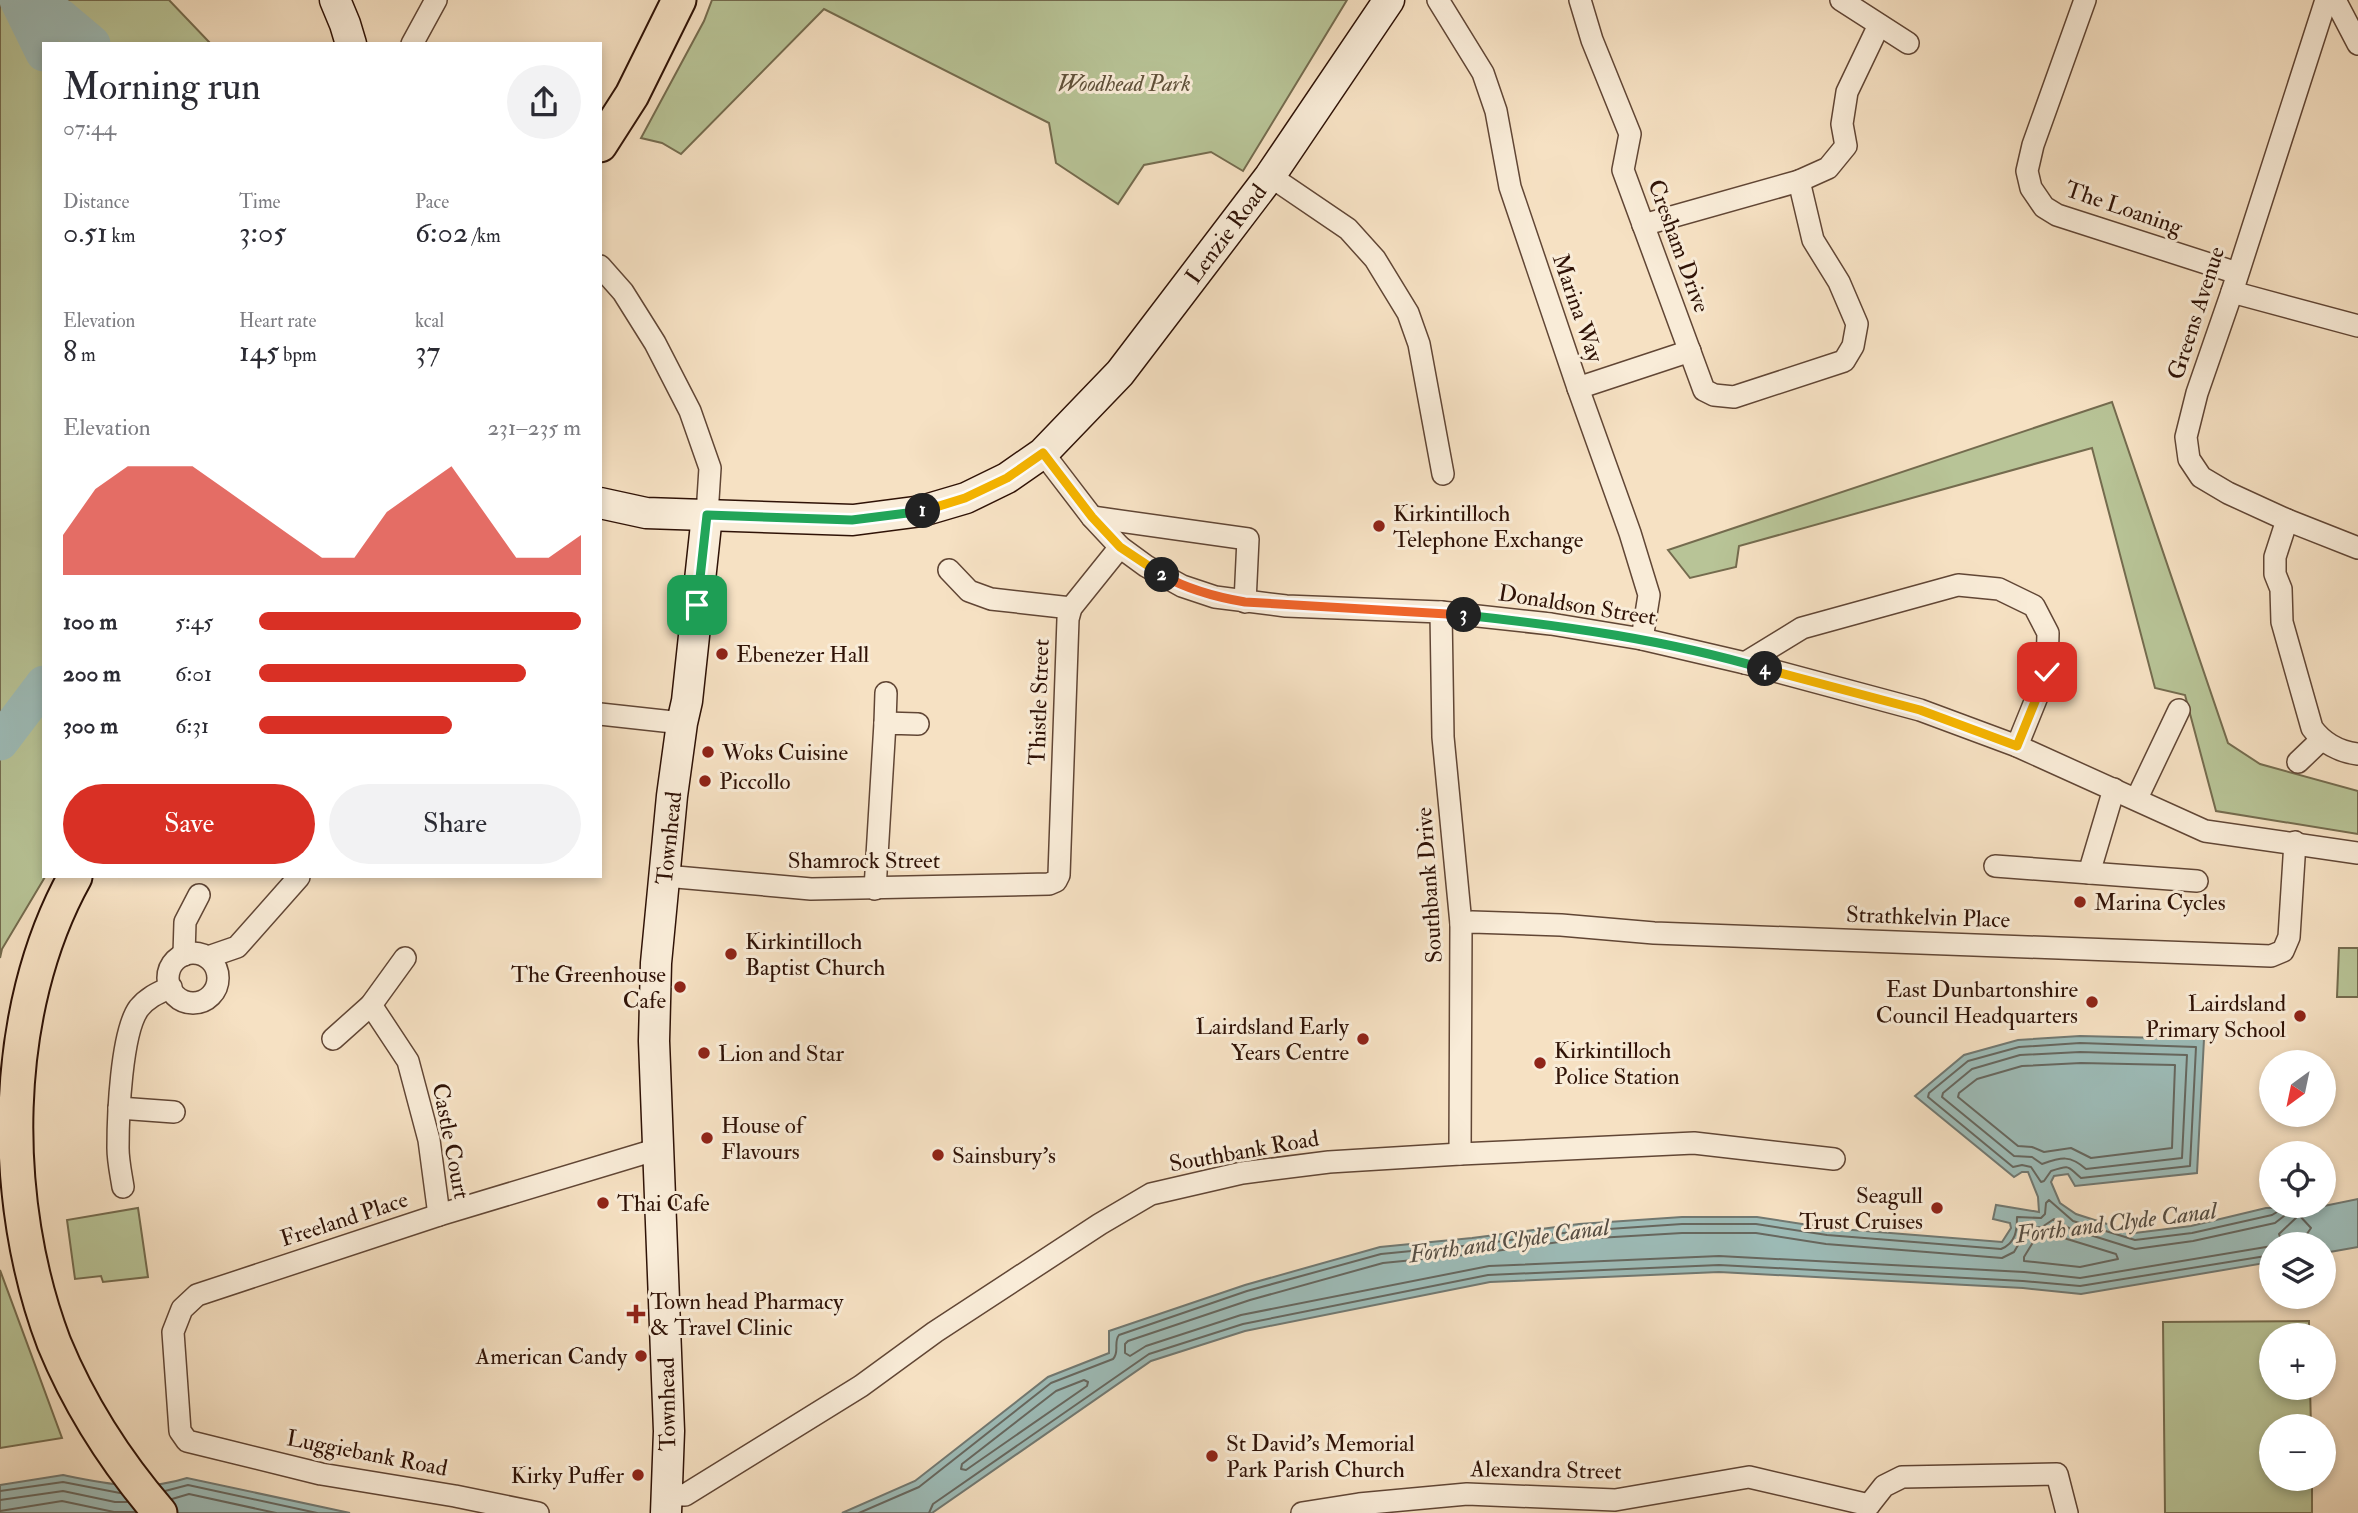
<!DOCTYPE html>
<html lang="en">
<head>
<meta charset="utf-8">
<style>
  :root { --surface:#fff; --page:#f2f2f3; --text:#2b2b33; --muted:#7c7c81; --accent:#d93025 }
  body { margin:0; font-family:"IM FELL Double Pica",serif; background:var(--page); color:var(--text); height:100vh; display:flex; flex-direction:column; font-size:26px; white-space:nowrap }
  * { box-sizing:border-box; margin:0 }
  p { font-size:23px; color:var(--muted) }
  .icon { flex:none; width:38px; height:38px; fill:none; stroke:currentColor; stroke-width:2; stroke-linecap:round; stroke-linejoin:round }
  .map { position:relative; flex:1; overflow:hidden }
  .side { position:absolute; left:42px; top:42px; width:560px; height:836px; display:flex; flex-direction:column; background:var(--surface); border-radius:0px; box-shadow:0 4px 10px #0003 }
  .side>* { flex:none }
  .needle { width:46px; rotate:213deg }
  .controls { position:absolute; left:2259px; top:1050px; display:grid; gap:14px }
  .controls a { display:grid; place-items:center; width:77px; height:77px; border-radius:50%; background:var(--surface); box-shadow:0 4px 10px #0003; font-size:35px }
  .pin { position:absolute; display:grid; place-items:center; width:60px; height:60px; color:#fff; margin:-30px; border-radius:14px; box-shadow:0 4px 10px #0006 }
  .km { position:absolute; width:35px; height:35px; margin:-18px; border-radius:50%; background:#222; color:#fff; font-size:19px; line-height:35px; text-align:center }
  .round { display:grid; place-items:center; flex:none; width:74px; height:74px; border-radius:37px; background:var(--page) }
  .summary { display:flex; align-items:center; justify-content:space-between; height:119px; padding:0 21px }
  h1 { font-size:38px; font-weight:600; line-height:52px }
  .figures { display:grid; grid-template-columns:repeat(3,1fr); gap:10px; height:119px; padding:7px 21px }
  .figures div { display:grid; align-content:center }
  .figures b { font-size:30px; font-weight:600 }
  .figures small { font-size:19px; font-weight:400 }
  .figures p { font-size:19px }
  .chart { height:196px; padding:14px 21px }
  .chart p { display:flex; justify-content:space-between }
  .chart svg { width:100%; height:126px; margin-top:7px; fill:var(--accent); opacity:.7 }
  .button { display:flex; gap:14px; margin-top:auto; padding:14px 21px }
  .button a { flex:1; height:80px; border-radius:42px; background:var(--accent); color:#fff; font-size:28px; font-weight:600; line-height:80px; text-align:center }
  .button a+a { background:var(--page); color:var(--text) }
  ul { padding:0 21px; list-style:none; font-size:23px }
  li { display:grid; grid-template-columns:112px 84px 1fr; align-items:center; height:52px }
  li i { height:18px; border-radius:9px; background:var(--accent) }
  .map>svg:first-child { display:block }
  .green { fill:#b8c497; stroke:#746b4e; stroke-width:2 }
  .water { fill:#9dbcb8; stroke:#717871; stroke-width:2 }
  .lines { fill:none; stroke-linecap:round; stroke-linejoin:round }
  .shore { stroke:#66675f; stroke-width:2 }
  .river { stroke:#9dbcb8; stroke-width:37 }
  .street-casing { stroke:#614635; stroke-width:24 }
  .secondary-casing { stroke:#2f1206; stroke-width:33 }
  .primary-casing { stroke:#2f1206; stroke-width:37 }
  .street { stroke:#f9ecd8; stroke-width:21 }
  .secondary { stroke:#f9ecd8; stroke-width:30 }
  .primary { stroke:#f6e1c3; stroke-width:33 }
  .split-1-casing { stroke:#fff; stroke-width:14 }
  .split-2-casing { stroke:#fff; stroke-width:14 }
  .split-3-casing { stroke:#fff; stroke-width:14 }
  .split-4-casing { stroke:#fff; stroke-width:14 }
  .split-5-casing { stroke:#fff; stroke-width:14 }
  .split-1 { stroke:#22a559; stroke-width:9 }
  .split-2 { stroke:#f5b400; stroke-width:9 }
  .split-3 { stroke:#f0652b; stroke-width:9 }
  .split-4 { stroke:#22a559; stroke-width:9 }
  .split-5 { stroke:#f5b400; stroke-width:9 }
  .poi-dot { fill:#8f2418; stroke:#f9ecd8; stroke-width:2.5 }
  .labels { text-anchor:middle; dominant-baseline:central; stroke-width:6; stroke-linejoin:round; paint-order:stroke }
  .park-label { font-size:23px; font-style:italic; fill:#5f5039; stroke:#f9ecd8 }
  .street-label { font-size:23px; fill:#2f1206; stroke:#f9ecd8 }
  .poi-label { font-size:23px; fill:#2f1206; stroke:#f9ecd8; text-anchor:start }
  .water-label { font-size:24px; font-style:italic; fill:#564e44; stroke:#f9ecd8 }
</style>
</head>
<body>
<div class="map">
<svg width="2358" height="1513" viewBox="0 0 2358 1513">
  <rect width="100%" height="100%" fill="#f6e1c3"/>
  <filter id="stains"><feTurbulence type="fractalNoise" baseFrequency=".00286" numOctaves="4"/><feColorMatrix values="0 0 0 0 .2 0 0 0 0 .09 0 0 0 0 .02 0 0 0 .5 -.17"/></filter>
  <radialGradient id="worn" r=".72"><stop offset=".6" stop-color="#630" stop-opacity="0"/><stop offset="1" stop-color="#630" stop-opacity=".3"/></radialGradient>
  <!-- green -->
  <g class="green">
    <path d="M0,0H169L211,44H44L45,877L2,949L0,958Z"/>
    <path d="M712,0H1347L1243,171L1211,152L1144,165L1118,204L1056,163L1049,123L824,9L681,154L662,143L641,138L704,21Z"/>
    <path d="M2112,402L2228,743L2260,764L2358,791V834L2216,811L2185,695L2155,688L2092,448L1739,546L1736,567L1690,578L1668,550Z"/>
    <path d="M2339,948H2358V997H2337Z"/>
    <path d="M138,1208L148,1277L103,1282L101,1276L75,1279L67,1220Z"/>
    <path d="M0,1270L62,1438L0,1448Z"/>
    <path d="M2309,1321V1335H2272V1388H2310L2311,1426H2272V1479H2312V1513H2165L2163,1322Z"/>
  </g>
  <!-- water -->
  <g class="water">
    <path d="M2080,1036L2204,1039L2197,1173L2075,1186L2068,1174L2054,1176L2051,1182L2060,1203L2076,1214L2135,1233L2191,1226L2266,1208L2324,1206L2358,1199V1247L2324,1253V1244H2272L2271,1262L2081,1294L2023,1288L1719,1272L1490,1282L1245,1331L1151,1361L932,1513H842L915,1481L1048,1377L1109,1353V1331L1245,1285L1380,1247L1472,1238L1579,1224L1682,1217H1757L1828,1228L2002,1242L2011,1228L2010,1223L1993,1219L1996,1205L2039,1212L2038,1197L2028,1172H2022L2014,1177L1915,1096L1964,1055L2018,1040Z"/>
    <path d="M63,1475C107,1484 143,1492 187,1478L350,1513H0V1485Z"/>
  </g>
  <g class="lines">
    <!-- shore -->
    <g class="shore">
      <path d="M2080,1043L2196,1047L2190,1166L2081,1178C2067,1167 2072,1164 2051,1171L2044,1181L2041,1182L2031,1167L2022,1165L2013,1167L1928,1097L1929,1093L1968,1061L2019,1047Z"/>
      <path d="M2080,1052L2187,1055L2182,1158L2086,1169C2070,1155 2062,1157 2042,1164L2032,1157L2014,1156L1942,1097L1943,1093L1972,1069L2020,1055Z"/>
      <path d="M2081,1063L2175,1065L2172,1148L2091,1158L2071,1148L2044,1152L2032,1147L2018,1146L1958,1097L1959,1093L1977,1079L2022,1066Z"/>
      <path d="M2055,1233L2067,1239L2116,1254L2118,1259L2080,1267L2024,1261V1257L2035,1239Z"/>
      <path d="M2290,1244L2280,1237L2279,1234L2299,1215L2311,1228L2300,1244"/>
      <path d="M2272,1246L2080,1278L2024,1272L1719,1256L1489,1266L1241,1315L1146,1346L1130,1356L1125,1353V1344L1128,1341L1250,1300L1383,1263L1474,1254L1580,1239L1682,1233H1756L1826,1244L2002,1258L2014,1252L2028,1228L2042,1227L2054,1219L2071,1229L2135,1249L2193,1241L2275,1223L2284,1216L2287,1206"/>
      <path d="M1084,1380L1088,1382L1087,1386L966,1470L961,1469L962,1464L1056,1391Z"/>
      <path d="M0,1491L63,1482L120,1493"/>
      <path d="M165,1491L188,1485L317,1513"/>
      <path d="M172,1499L189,1494L276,1513"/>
      <path d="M0,1500L63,1491L115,1502H127"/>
      <path d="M0,1511L62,1501L114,1512H135"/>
      <path d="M859,1513L919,1487L1051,1383L1113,1359C1120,1352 1113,1343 1119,1335L1247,1291L1381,1254L1473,1245L1579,1231L1682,1224H1756L1827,1235L2001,1249C2016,1243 2017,1230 2017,1217L2041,1218L2045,1214L2046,1203L2049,1200L2073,1221L2135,1240L2192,1233L2272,1215L2277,1212L2279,1206"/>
      <path d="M929,1513L933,1504L1149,1354L1243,1324L1488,1275L1719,1265L2023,1281L2080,1286L2272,1255"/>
    </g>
    <!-- river -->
    <g class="river">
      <path d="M18,0L44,53"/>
      <path d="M32,0L60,17L92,44"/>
      <path d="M0,742L44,684"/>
    </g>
    <defs>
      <g id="street">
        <path d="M1438,0L1483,73L1496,111L1510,187L1578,388L1630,533L1649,595L1642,639"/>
        <path d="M1580,0L1592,40L1630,134L1623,170L1704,390L1714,395L1734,397L1844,361L1853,346L1857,324L1839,282L1813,240L1799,181"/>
        <path d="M1841,0L1908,43"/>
        <path d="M2085,0L2033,145L2027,171L2031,188L2044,207L2057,215L2237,273"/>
        <path d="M2326,0L2232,292L2197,393L2186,437L2189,459L2201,477L2228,493L2287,520L2358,548"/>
        <path d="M2335,0L2358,44"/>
        <path d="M412,44L436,0"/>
        <path d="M1270,176L1348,229L1375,259L1408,313L1419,344L1443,474"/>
        <path d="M1643,225L1799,181L1828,168L1846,146L1842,124L1847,92L1879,25"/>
        <path d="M600,266L623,292L655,343L690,411L710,468L707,515"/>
        <path d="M2232,292L2358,326"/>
        <path d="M1578,388L1690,351"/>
        <path d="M1043,453L1092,517L1120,547L1146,566L1182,586L1215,597L1286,606L1441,612L1551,624L1642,639L1745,663L1920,710L2017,746L2205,831L2358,853"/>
        <path d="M1092,517L1248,539L1245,602"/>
        <path d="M2287,520L2275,557V574L2281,589L2282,622L2312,728C2323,743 2340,752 2358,754"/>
        <path d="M949,570L969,591L991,599L1071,608"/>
        <path d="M1441,612L1443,737L1461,924L1460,1154"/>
        <path d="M1745,663L1802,628L1958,585L1999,589L2034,606L2048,633L2047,672L2017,746"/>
        <path d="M600,714L682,723"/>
        <path d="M885,723L886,693"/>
        <path d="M2298,762L2321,740"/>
        <path d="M2137,798L2179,710"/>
        <path d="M1995,866L2197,881"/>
        <path d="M2089,873L2114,789"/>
        <path d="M665,876L811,889L1049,884L1056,881L1059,875L1068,619L1071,608L1120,547"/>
        <path d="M875,889L885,723L918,724"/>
        <path d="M1461,924L1472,922L1561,925L1654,933L2271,956L2283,951L2289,937L2295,842"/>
        <circle cx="193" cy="978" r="25"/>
        <path d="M184,955L185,922L199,895"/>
        <path d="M208,957L237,947L299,877"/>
        <path d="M371,1005L408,1061L429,1140L439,1215"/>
        <path d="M333,1039L371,1005L405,958"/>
        <path d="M119,1108L174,1112"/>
        <path d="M123,1187C121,1174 118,1161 118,1148C118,1117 121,1032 139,1008C148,997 158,993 171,987"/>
        <path d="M667,1495H685L861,1386L935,1332L1100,1224L1151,1194L1242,1173L1329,1162L1460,1154L1694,1143L1834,1159"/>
        <path d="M1869,1505L1884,1486L1902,1477L2057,1474L2067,1513"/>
        <path d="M538,1513L455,1496L321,1474L187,1441L180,1431L173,1332L182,1309L197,1295L439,1215L658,1149"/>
        <path d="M1302,1513L1359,1504L1467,1494L1615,1500L1749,1477L1869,1505"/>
      </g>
      <g id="secondary">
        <path d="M335,0L345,24L351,44"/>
        <path d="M600,503L646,513L853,520L922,511L966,498L1007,478L1043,453L1120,373L1270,176L1389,0"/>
        <path d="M666,1513L669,1431L654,1041L656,963L672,796L682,723L687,701L707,515"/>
      </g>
      <g id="primary">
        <path d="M600,145L632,95L679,0"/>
        <path d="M75,877C0,1012 0,1201 54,1343C80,1406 116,1462 160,1513"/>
      </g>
    </defs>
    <!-- street casing -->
    <use href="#street" class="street-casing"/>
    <!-- secondary casing -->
    <use href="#secondary" class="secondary-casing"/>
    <!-- primary casing -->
    <use href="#primary" class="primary-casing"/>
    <!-- street -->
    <use href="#street" class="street"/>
    <!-- secondary -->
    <use href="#secondary" class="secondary"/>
    <!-- primary -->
    <use href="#primary" class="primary"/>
  </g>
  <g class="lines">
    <defs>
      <path id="split-1" d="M697,605L707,515L852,520L923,511"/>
      <path id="split-2" d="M923,511L965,498L1007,478L1043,453L1092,517L1120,547L1162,575"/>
      <path id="split-3" d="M1162,575C1189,590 1215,597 1245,602L1464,615"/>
      <path id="split-4" d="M1464,615C1566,626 1667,640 1765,669"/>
      <path id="split-5" d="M1765,669L1920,710L2017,746L2047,672"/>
    </defs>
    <!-- split-1 casing -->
    <use href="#split-1" class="split-1-casing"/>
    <!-- split-2 casing -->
    <use href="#split-2" class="split-2-casing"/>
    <!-- split-3 casing -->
    <use href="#split-3" class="split-3-casing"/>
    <!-- split-4 casing -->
    <use href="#split-4" class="split-4-casing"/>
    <!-- split-5 casing -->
    <use href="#split-5" class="split-5-casing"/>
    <!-- split-1 -->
    <use href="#split-1" class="split-1"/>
    <!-- split-2 -->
    <use href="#split-2" class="split-2"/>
    <!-- split-3 -->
    <use href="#split-3" class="split-3"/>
    <!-- split-4 -->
    <use href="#split-4" class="split-4"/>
    <!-- split-5 -->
    <use href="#split-5" class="split-5"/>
  </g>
  <!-- markers -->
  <g class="poi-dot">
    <circle cx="1379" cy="526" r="7"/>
    <circle cx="722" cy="654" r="7"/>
    <circle cx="708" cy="752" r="7"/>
    <circle cx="705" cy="781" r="7"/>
    <circle cx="2080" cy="902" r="7"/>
    <circle cx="731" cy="954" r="7"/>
    <circle cx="680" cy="987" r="7"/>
    <circle cx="2092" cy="1002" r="7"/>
    <circle cx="2300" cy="1016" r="7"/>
    <circle cx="1363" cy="1039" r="7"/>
    <circle cx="704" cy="1053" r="7"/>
    <circle cx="1540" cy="1063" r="7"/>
    <circle cx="707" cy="1138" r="7"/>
    <circle cx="938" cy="1155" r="7"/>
    <circle cx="603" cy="1203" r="7"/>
    <circle cx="1937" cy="1208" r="7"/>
    <path d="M632.5 1303.5h7v7h7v7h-7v7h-7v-7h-7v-7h7z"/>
    <circle cx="641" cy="1356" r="7"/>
    <circle cx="1212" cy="1456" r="7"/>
    <circle cx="638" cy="1475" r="7"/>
  </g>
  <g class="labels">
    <!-- park labels -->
    <g class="park-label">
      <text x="1124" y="83">Woodhead Park</text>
    </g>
    <!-- street labels -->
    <g class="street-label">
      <text transform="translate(2124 208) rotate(19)">The Loaning</text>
      <text transform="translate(1226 234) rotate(-53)">Lenzie Road</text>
      <text transform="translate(1679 246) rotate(70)">Cresham Drive</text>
      <text transform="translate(1578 308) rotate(71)">Marina Way</text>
      <text transform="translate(2196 313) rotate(-72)">Greens Avenue</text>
      <text transform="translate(1577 605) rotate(9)">Donaldson Street</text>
      <text transform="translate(1039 702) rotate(-88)">Thistle Street</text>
      <text transform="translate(669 838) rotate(-84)">Townhead</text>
      <text x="864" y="860">Shamrock Street</text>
      <text transform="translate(1429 885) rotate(-94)">Southbank Drive</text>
      <text transform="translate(1928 917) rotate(2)">Strathkelvin Place</text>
      <text transform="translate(451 1141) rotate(79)">Castle Court</text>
      <text transform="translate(1244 1151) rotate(-10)">Southbank Road</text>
      <text transform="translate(344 1219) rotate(-18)">Freeland Place</text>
      <text transform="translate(667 1404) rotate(-91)">Townhead</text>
      <text transform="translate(367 1453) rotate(11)">Luggiebank Road</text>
      <text transform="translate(1546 1470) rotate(1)">Alexandra Street</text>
    </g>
    <!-- poi labels -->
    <g class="poi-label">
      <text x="1393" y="513">Kirkintilloch<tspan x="1393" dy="26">Telephone Exchange</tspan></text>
      <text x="736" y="654">Ebenezer Hall</text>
      <text x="722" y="752">Woks Cuisine</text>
      <text x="719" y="781">Piccollo</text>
      <text x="2094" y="902">Marina Cycles</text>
      <text x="745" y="941">Kirkintilloch<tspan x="745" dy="26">Baptist Church</tspan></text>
      <text x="666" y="974" text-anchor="end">The Greenhouse<tspan x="666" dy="26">Cafe</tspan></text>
      <text x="2078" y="989" text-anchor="end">East Dunbartonshire<tspan x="2078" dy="26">Council Headquarters</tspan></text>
      <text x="2286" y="1003" text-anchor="end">Lairdsland<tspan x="2286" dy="26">Primary School</tspan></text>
      <text x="1349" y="1026" text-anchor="end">Lairdsland Early<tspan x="1349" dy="26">Years Centre</tspan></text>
      <text x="1554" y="1050">Kirkintilloch<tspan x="1554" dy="26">Police Station</tspan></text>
      <text x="718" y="1053">Lion and Star</text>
      <text x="721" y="1125">House of<tspan x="721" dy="26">Flavours</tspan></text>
      <text x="952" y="1155">Sainsbury's</text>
      <text x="1923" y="1195" text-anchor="end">Seagull<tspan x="1923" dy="26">Trust Cruises</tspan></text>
      <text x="617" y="1203">Thai Cafe</text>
      <text x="650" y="1301">Town head Pharmacy<tspan x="650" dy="26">&amp; Travel Clinic</tspan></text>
      <text x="627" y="1356" text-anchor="end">American Candy</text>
      <text x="1226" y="1443">St David's Memorial<tspan x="1226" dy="26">Park Parish Church</tspan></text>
      <text x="624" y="1475" text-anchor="end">Kirky Puffer</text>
    </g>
    <!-- water labels -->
    <g class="water-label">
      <text transform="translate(2116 1223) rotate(-7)">Forth and Clyde Canal</text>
      <text transform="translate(1509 1241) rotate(-8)">Forth and Clyde Canal</text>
    </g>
  </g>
  <rect width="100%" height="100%" filter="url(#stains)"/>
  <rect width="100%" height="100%" fill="url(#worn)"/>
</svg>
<div class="controls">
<a><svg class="needle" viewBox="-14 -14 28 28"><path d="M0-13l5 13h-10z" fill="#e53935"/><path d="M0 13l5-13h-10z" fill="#7c7c81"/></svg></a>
<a><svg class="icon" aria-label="locate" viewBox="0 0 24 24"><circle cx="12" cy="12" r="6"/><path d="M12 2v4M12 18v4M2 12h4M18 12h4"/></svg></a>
<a><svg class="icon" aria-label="layers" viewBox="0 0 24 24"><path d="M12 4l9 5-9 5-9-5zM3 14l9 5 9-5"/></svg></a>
<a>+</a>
<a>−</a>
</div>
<div class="pin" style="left:697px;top:605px;background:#1e9e55"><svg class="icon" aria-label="arrive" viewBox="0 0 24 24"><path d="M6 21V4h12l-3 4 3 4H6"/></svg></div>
<div class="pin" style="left:2047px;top:672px;background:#d93025"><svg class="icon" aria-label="check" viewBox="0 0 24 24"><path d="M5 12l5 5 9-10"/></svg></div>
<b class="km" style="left:923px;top:511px">1</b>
<b class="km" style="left:1162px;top:575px">2</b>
<b class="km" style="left:1464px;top:615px">3</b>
<b class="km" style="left:1765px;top:669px">4</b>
<section class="side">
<div class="summary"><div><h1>Morning run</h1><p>07:44</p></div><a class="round"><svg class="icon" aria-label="share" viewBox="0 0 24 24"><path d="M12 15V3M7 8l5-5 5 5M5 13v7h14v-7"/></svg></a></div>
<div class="figures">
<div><p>Distance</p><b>0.51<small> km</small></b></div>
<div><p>Time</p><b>3:05</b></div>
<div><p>Pace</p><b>6:02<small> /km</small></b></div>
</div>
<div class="figures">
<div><p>Elevation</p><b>8<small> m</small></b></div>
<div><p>Heart rate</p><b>145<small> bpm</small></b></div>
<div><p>kcal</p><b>37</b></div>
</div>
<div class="chart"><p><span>Elevation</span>231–235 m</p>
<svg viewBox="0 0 160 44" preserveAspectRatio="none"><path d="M0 44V30L10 14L20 6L30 6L40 6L50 14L60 22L70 30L80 38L90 38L100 22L110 14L120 6L130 22L140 38L150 38L160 30V44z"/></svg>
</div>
<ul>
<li><b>100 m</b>5:45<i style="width:100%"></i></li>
<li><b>200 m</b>6:01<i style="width:83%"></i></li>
<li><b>300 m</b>6:31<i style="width:60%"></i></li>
</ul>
<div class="button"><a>Save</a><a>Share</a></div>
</section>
</div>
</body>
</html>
